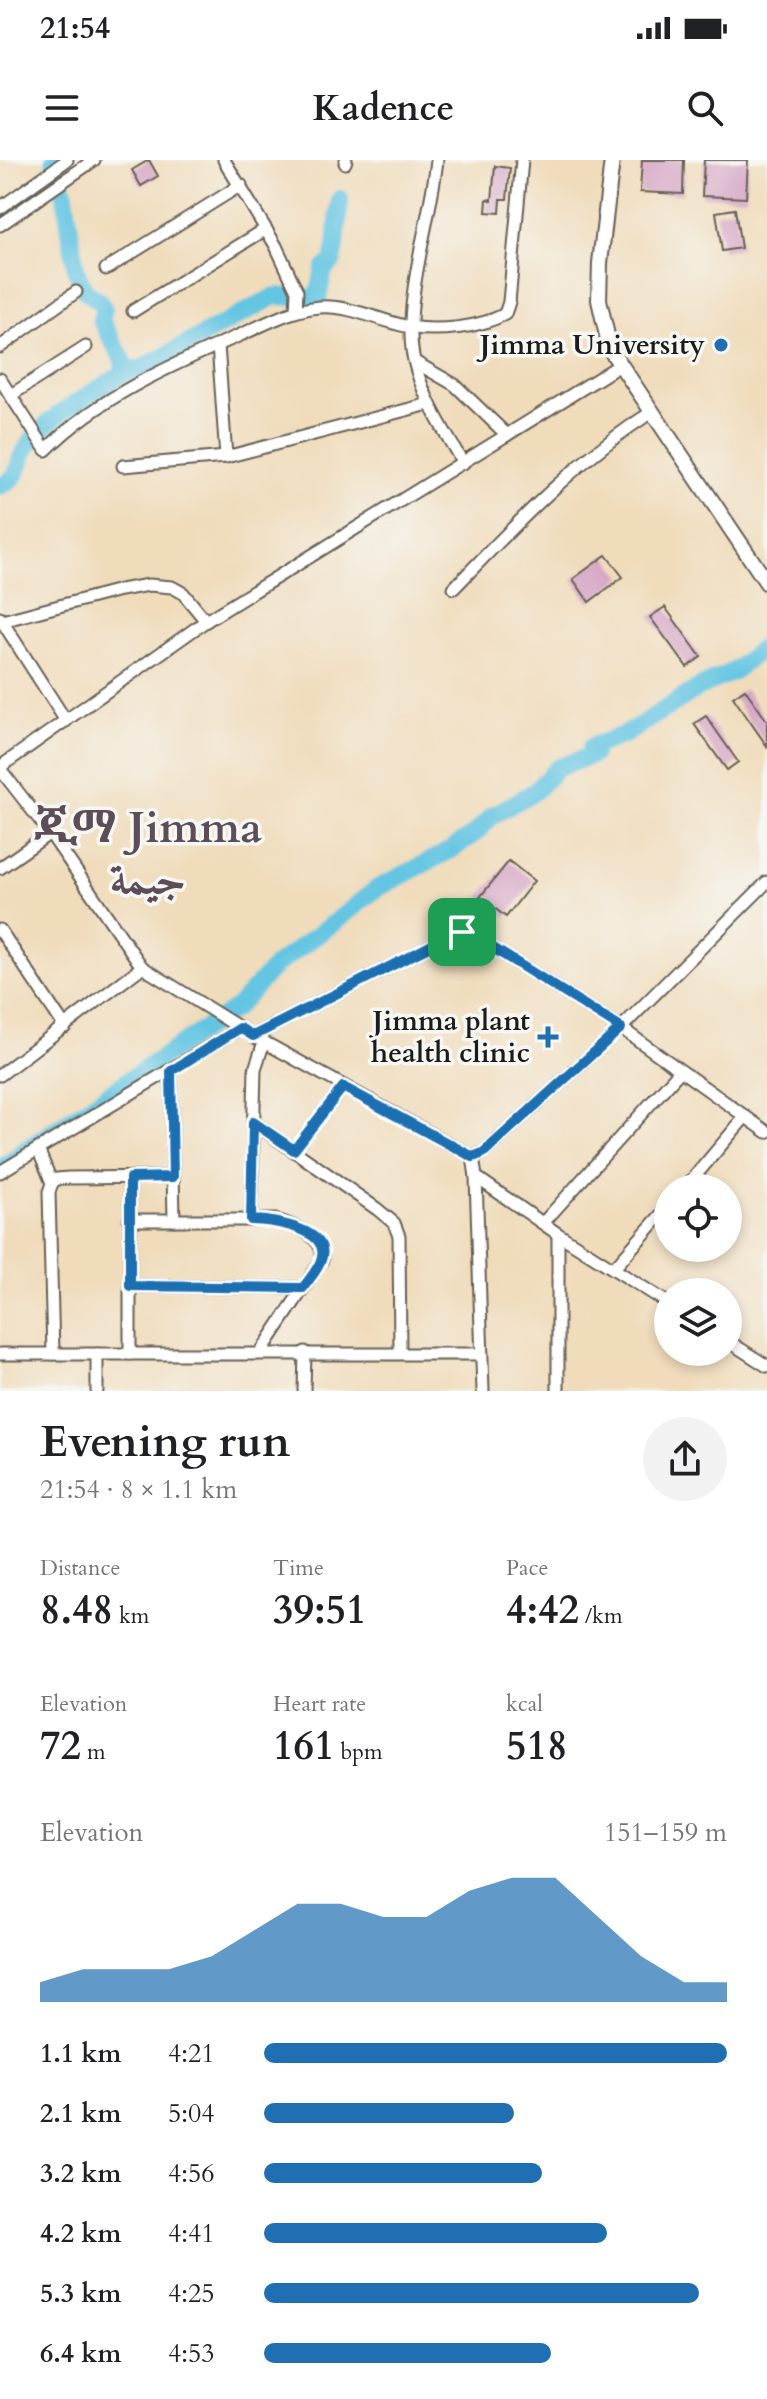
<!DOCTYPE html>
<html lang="en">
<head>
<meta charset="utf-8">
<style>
  :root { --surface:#fff; --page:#f2f2f2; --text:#202124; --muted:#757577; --accent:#1f6fb2 }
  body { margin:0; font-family:Cardo,Amiri,"Noto Serif Ethiopic",serif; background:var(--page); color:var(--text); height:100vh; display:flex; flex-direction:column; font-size:30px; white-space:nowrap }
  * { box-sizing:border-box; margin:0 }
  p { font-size:26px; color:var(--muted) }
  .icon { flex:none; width:44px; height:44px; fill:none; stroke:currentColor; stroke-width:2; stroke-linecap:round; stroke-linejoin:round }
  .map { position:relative; height:1231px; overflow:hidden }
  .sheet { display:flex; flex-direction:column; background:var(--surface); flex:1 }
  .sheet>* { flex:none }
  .controls { position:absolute; left:654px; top:1014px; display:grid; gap:16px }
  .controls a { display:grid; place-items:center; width:88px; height:88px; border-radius:50%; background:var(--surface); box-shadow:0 4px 12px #0003; font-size:40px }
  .pin { position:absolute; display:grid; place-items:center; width:68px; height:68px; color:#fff; margin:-34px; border-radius:16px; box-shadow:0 4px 12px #0006 }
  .round { display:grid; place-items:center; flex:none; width:84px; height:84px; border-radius:42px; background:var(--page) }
  .headline { display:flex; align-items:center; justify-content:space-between; height:136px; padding:0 40px }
  h1 { font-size:44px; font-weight:800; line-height:60px }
  .figures { display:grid; grid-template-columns:repeat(3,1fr); gap:12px; height:136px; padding:8px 40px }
  .figures div { display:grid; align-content:center }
  .figures b { font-size:40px; font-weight:800 }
  .figures small { font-size:22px; font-weight:400 }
  .figures p { font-size:22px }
  .chart { height:224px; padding:16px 40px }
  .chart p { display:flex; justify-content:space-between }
  .chart svg { width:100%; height:144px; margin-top:8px; fill:var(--accent); opacity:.7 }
  ul { padding:0 40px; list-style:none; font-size:26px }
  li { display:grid; grid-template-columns:128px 96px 1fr; align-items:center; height:60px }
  li i { height:20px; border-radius:10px; background:var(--accent) }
  .status { display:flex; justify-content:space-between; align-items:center; height:56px; padding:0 40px; background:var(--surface); direction:ltr }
  .status svg { height:22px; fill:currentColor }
  header { display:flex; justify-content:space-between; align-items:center; height:104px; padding:0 40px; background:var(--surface); font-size:36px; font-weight:800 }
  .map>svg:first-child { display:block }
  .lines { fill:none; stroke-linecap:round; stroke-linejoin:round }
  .river { stroke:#64c5e2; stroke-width:18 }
  .building { fill:#d7a8c6 }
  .minor-casing { stroke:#665f54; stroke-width:15 }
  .tertiary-casing { stroke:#665f54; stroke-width:18 }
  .minor { stroke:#fff; stroke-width:11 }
  .tertiary { stroke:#fff; stroke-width:14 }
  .route-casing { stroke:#fff; stroke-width:16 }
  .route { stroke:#1f6fb2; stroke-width:10 }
  .poi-dot { fill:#1f6fb2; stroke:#f6f6f2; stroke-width:3 }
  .labels { text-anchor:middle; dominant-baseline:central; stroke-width:7; stroke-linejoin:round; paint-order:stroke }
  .poi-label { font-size:28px; font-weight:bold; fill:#1c1c1c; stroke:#f6f6f2; text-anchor:end }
  .town-label { font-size:44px; font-weight:bold; fill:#5d4d58; stroke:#f6f6f2 }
</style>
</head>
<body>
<div class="status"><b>21:54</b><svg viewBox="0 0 49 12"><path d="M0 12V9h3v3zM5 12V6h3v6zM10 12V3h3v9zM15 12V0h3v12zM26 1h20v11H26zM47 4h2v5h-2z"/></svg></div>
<header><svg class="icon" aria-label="menu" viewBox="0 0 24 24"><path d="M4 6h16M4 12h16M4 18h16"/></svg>Kadence<svg class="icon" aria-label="search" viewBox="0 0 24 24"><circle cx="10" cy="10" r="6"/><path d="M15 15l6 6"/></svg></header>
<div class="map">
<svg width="767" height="1231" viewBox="0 0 767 1231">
  <rect width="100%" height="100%" fill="#f6f6f2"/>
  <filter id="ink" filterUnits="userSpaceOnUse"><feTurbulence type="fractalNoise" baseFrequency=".0125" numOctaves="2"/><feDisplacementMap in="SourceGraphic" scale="16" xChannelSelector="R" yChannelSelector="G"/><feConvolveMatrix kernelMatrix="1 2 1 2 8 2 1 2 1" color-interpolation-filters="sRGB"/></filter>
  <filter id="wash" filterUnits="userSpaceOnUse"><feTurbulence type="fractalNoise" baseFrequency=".006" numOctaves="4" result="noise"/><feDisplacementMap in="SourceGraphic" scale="32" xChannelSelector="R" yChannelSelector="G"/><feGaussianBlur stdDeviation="1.8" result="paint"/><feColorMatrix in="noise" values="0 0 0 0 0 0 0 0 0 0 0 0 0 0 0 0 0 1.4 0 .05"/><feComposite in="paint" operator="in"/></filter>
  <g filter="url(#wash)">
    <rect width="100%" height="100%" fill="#f0dcbb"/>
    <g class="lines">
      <!-- river -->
      <g class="river">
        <path d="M124,213L143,208L275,136L318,138L324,109L333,101L336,86L340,39"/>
        <path d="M0,326C24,315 16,304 28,286C47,256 94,232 124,213L123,200L101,160L104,149L99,141L85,131L76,111L65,35L54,0"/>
        <path d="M1,1009L25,990L237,847L276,805L335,762L376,729L451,690L477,672L492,656L535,631L557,608L593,595L591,587L626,574L698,528L734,511L767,484"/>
      </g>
    </g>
    <g id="blocks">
      <!-- building -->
      <g class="building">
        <path d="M149,0L158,16L141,26L132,10Z"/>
        <path d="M642,0H684L683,34L640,32Z"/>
        <path d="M704,0H748L746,38L702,36Z"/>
        <path d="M495,6L510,8L507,39H501L500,53L486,52L487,39L492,40Z"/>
        <path d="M735,49L741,88L722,91L716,52Z"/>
        <path d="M606,395L623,417L589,442L573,419Z"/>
        <path d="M665,447L701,497L687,507L650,457Z"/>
        <path d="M745,529L767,561V586L733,537Z"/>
        <path d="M706,556L738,602L727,610L694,564Z"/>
        <path d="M509,701L534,721L506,757L480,737Z"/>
      </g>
    </g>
  </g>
  <g filter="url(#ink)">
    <use href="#blocks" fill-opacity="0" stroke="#665f54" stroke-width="2"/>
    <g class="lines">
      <defs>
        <g id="minor">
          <path d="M224,0L276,86L297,131L296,151"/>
          <path d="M437,0C431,59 403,139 413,196C421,235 443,269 463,303"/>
          <path d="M345,3L346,0"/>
          <path d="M0,48L67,0"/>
          <path d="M0,65L94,0"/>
          <path d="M106,109L241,25"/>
          <path d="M133,151L266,69"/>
          <path d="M218,185L226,297"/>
          <path d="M0,187L76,132"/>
          <path d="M415,202L455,225L507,275"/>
          <path d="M0,219L46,290C99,236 176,203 245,173C269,162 293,149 320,147C350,145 380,161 409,167C438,172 479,168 505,154L509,142L522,0"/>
          <path d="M11,235L86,187"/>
          <path d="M123,306L226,297L429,244"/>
          <path d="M454,428C516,364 576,300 652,252"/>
          <path d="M0,458L66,561"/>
          <path d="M2,461L120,430L149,425L172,427L183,433L206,461"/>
          <path d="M0,607L206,461L620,205"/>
          <path d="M0,609L50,673L142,807L253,876L473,997L483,993L621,868L767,722"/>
          <path d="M0,708L50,673"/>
          <path d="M0,770L65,867"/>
          <path d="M253,876L456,773H469L621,868L767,972"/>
          <path d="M171,911L174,1060"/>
          <path d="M0,915L142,807"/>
          <path d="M253,962L377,1049L394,1063L399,1076L400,1192"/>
          <path d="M38,989L52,1023L49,1032L53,1194"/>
          <path d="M294,990L343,927"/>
          <path d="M473,997L476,1017L483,1231"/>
          <path d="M0,1012L240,868"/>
          <path d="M476,1017L558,1074L668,1143"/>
          <path d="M52,1023L57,1019L68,1018L173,1017"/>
          <path d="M685,1028L745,957"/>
          <path d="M129,1060H277C296,1067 325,1075 322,1100L261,1192"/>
          <path d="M251,1060L255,909L264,882"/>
          <path d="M543,1063L680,911"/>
          <path d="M558,1074V1231"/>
          <path d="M614,1108L668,1047"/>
          <path d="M130,1126L303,1128"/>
          <path d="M728,1181L767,1206"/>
          <path d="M0,1194H482"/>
          <path d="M97,1194V1231"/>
          <path d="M130,1194V1018"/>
          <path d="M304,1231L305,1192"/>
        </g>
        <path id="tertiary" d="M612,0L600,103L599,140L610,189L767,423"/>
      </defs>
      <!-- minor casing -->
      <use href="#minor" class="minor-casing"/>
      <!-- tertiary casing -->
      <use href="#tertiary" class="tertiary-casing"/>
      <!-- minor -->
      <use href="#minor" class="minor"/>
      <!-- tertiary -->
      <use href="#tertiary" class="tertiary"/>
    </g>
  </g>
  <g class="lines" filter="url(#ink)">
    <defs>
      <path id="route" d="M462,772L469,773L621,868L483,993L473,997L343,927L294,990L253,962L251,1060C271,1060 333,1069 321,1100C318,1110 309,1119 303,1128L130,1126V1018L173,1017L171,911L240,868L253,876L456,773Z"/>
    </defs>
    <!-- route casing -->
    <use href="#route" class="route-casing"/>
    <!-- route -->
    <use href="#route" class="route"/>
  </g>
  <!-- markers -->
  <g class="poi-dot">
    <circle cx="721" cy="185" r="8"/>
    <path d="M544 865h8v8h8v8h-8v8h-8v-8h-8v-8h8z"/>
  </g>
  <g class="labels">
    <!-- poi labels -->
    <g class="poi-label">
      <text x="705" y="185">Jimma University</text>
      <text x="530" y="861">Jimma plant<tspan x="530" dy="32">health clinic</tspan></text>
    </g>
    <!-- town labels -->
    <g class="town-label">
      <text x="148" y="668">ጂማ Jimma<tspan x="148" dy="51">جيمة</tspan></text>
    </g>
  </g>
</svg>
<div class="controls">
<a><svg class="icon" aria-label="locate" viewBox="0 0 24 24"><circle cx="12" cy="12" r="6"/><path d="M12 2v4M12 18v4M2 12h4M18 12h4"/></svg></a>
<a><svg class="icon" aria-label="layers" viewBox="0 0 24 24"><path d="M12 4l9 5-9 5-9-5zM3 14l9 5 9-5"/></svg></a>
</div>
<div class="pin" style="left:462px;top:772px;background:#1e9e55"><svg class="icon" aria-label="arrive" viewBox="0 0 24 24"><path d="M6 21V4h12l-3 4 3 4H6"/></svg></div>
</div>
<section class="sheet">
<div class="headline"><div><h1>Evening run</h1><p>21:54 · 8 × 1.1 km</p></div><a class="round"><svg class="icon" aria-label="share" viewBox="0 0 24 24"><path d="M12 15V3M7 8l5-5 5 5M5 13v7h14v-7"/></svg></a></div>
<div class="figures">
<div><p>Distance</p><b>8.48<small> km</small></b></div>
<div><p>Time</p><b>39:51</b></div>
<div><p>Pace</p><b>4:42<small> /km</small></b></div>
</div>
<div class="figures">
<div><p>Elevation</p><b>72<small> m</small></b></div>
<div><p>Heart rate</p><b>161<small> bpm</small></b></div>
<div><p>kcal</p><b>518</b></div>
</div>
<div class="chart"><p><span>Elevation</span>151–159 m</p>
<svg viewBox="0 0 160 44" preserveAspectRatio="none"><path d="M0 44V38L10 34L20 34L30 34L40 30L50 22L60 14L70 14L80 18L90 18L100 10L110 6L120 6L130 18L140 30L150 38L160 38V44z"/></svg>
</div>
<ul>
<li><b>1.1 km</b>4:21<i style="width:100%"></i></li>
<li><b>2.1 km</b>5:04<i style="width:54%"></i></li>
<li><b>3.2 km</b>4:56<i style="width:60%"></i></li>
<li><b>4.2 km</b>4:41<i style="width:74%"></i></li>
<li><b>5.3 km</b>4:25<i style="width:94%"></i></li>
<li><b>6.4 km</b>4:53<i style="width:62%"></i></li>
</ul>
</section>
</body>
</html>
